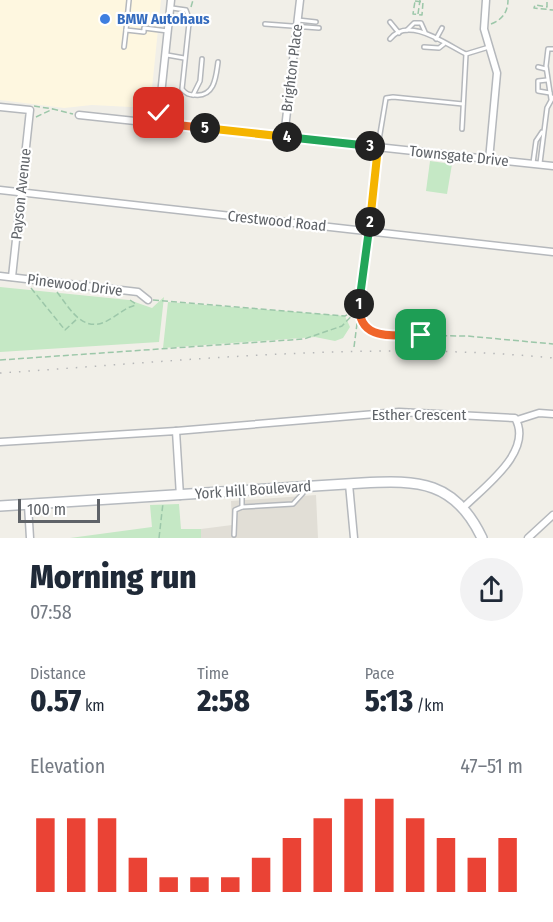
<!DOCTYPE html>
<html lang="en">
<head>
<meta charset="utf-8">
<style>
  :root { --surface:#fff; --page:#f2f2f3; --text:#1f2937; --muted:#747a83; --accent:#ea4335 }
  body { margin:0; font-family:"Fira Sans Condensed",sans-serif; background:var(--page); color:var(--text); height:100vh; display:flex; flex-direction:column; font-size:22px; white-space:nowrap }
  * { box-sizing:border-box; margin:0 }
  p { font-size:20px; color:var(--muted) }
  .icon { flex:none; width:33px; height:33px; fill:none; stroke:currentColor; stroke-width:2; stroke-linecap:round; stroke-linejoin:round }
  .map { position:relative; height:538px; overflow:hidden }
  .sheet { display:flex; flex-direction:column; background:var(--surface); flex:1 }
  .sheet>* { flex:none }
  .scale { position:absolute; left:18px; bottom:15px; width:82px; box-sizing:border-box; padding-left:6px; border:3px solid #5f6368; border-top:0; font-size:16px; line-height:21px; white-space:nowrap; color:#5f6368; -webkit-text-stroke:4px #fff; paint-order:stroke }
  .pin { position:absolute; display:grid; place-items:center; width:51px; height:51px; color:#fff; margin:-26px; border-radius:12px; box-shadow:0 3px 9px #0006 }
  .km { position:absolute; width:30px; height:30px; margin:-15px; border-radius:50%; background:#222; color:#fff; font-size:16px; line-height:30px; text-align:center }
  .round { display:grid; place-items:center; flex:none; width:63px; height:63px; border-radius:32px; background:var(--page) }
  .overview { display:flex; align-items:center; justify-content:space-between; height:102px; padding:0 30px }
  h1 { font-size:33px; font-weight:800; line-height:45px }
  .stats { display:grid; grid-template-columns:repeat(3,1fr); gap:9px; height:102px; padding:6px 30px }
  .stats div { display:grid; align-content:center }
  .stats b { font-size:30px; font-weight:800 }
  .stats small { font-size:16px; font-weight:400 }
  .stats p { font-size:16px }
  .chart { height:168px; padding:12px 30px }
  .chart p { display:flex; justify-content:space-between }
  .chart svg { width:100%; height:108px; margin-top:6px; stroke:var(--accent); stroke-width:6 }
  .map>svg:first-child { display:block }
  .commercial { fill:#fef7e0 }
  .education { fill:#e1ded6 }
  .green { fill:#c5e8c5 }
  .lines { fill:none; stroke-linecap:round; stroke-linejoin:round }
  .lane-casing { stroke:#b5b8bc; stroke-width:6 }
  .street-casing { stroke:#b5b8bc; stroke-width:9 }
  .secondary-casing { stroke:#b6babf; stroke-width:12 }
  .path { stroke:#9cc7a9; stroke-width:1.5; stroke-dasharray:6 3; stroke-linecap:butt }
  .lane { stroke:#fff; stroke-width:3 }
  .street { stroke:#fff; stroke-width:6 }
  .secondary { stroke:#fff; stroke-width:9 }
  .rail { stroke:#b6b7b8; stroke-width:1.5; stroke-dasharray:1.5 8; stroke-linecap:butt }
  .split-1-casing { stroke:#fff; stroke-width:12 }
  .split-2-casing { stroke:#fff; stroke-width:12 }
  .split-3-casing { stroke:#fff; stroke-width:12 }
  .split-4-casing { stroke:#fff; stroke-width:12 }
  .split-5-casing { stroke:#fff; stroke-width:12 }
  .split-6-casing { stroke:#fff; stroke-width:12 }
  .split-1 { stroke:#f0652b; stroke-width:8 }
  .split-2 { stroke:#22a559; stroke-width:8 }
  .split-3 { stroke:#f5b400; stroke-width:8 }
  .split-4 { stroke:#22a559; stroke-width:8 }
  .split-5 { stroke:#f5b400; stroke-width:8 }
  .split-6 { stroke:#f0652b; stroke-width:8 }
  .shop-dot { fill:#3f7fe0; stroke:#fff; stroke-width:2 }
  .labels { text-anchor:middle; dominant-baseline:central; stroke-width:4.5; stroke-linejoin:round; paint-order:stroke }
  .shop-label { font-size:15px; font-weight:bold; fill:#366cbe; stroke:#fff; text-anchor:start }
  .street-label { font-size:15px; fill:#5f6368; stroke:#fff }
</style>
</head>
<body>
<div class="map">
<svg width="553" height="538" viewBox="0 0 553 538">
  <rect width="100%" height="100%" fill="#f1efe8"/>
  <!-- commercial -->
  <path class="commercial" d="M0,0H161L150,108L92,105L64,108L0,100Z"/>
  <!-- education -->
  <path class="education" d="M316,495L318,538H201V529L232,525L231,501Z"/>
  <!-- green -->
  <g class="green">
    <path d="M430,161L452,164L447,194L426,191Z"/>
    <path d="M0,287L129,300L152,308L164,297L159,342L0,352Z"/>
    <path d="M168,302L345,316L350,327L343,338L335,341L315,337L163,348Z"/>
    <path d="M179,504L181,529H201V538H70L152,527L150,505Z"/>
  </g>
  <g class="lines">
    <defs>
      <g id="lane">
        <path d="M129,0L126,30L144,32V28L168,31"/>
        <path d="M172,8L186,10L189,18"/>
        <path d="M298,20L316,22"/>
        <path d="M390,22L399,33"/>
        <path d="M189,23L182,89C186,94 189,95 195,95C215,97 216,76 218,62"/>
        <path d="M265,24L319,28"/>
        <path d="M407,30L414,23H421L425,32"/>
        <path d="M390,39C408,15 447,45 466,54L489,47"/>
        <path d="M436,39L442,28"/>
        <path d="M124,47L126,30"/>
        <path d="M424,47L439,48L444,44"/>
        <path d="M167,55L184,58"/>
        <path d="M538,67L546,69"/>
        <path d="M547,80L538,81V91L550,93"/>
        <path d="M193,95L200,81L202,59"/>
        <path d="M551,99L546,66L548,49H553"/>
        <path d="M462,129L466,54"/>
        <path d="M378,146L386,98L393,97L463,104"/>
        <path d="M533,163L536,141L542,132"/>
        <path d="M540,163L547,108L553,97"/>
        <path d="M242,493V507L293,504L303,493V488"/>
        <path d="M234,535L235,510L242,507"/>
      </g>
      <g id="street">
        <path d="M486,0L484,29L497,73L489,160"/>
        <path d="M0,107L30,110L12,277"/>
        <path d="M79,115L553,166"/>
        <path d="M158,123L171,0"/>
        <path d="M284,137L300,0"/>
        <path d="M0,190L553,252"/>
        <path d="M369,231L378,147"/>
        <path d="M0,276L138,292L148,300"/>
        <path d="M517,420L539,413L553,414"/>
        <path d="M176,431L399,412L515,418C534,451 485,486 464,507"/>
        <path d="M0,442L176,431L180,496"/>
        <path d="M349,484L354,538"/>
        <path d="M28,505L30,538"/>
        <path d="M528,538L553,515"/>
      </g>
      <path id="secondary" d="M0,506L362,483C419,480 455,481 482,538"/>
    </defs>
    <!-- lane casing -->
    <use href="#lane" class="lane-casing"/>
    <!-- street casing -->
    <use href="#street" class="street-casing"/>
    <!-- secondary casing -->
    <use href="#secondary" class="secondary-casing"/>
    <!-- path -->
    <g class="path">
      <path d="M415,1L423,2L422,15L413,14Z"/>
      <path d="M547,2V7L535,5L534,8L553,10"/>
      <path d="M191,7L193,0"/>
      <path d="M418,14L420,0"/>
      <path d="M491,24C502,20 508,12 508,0"/>
      <path d="M34,106L53,109"/>
      <path d="M36,117L53,109L73,114"/>
      <path d="M31,288L65,330L78,318"/>
      <path d="M57,292C72,312 85,336 112,318C120,313 127,307 136,305"/>
      <path d="M130,300L136,304"/>
      <path d="M153,300L345,316L356,310"/>
      <path d="M359,308C361,321 363,328 375,335L467,336L553,344"/>
      <path d="M354,347L368,238"/>
      <path d="M0,360L304,339L342,326L359,308"/>
      <path d="M159,538L163,503"/>
    </g>
    <!-- lane -->
    <use href="#lane" class="lane"/>
    <!-- street -->
    <use href="#street" class="street"/>
    <!-- secondary -->
    <use href="#secondary" class="secondary"/>
    <!-- rail -->
    <path class="rail" d="M0,373C184,361 369,340 553,358"/>
  </g>
  <g class="lines">
    <defs>
      <path id="split-1" d="M359,304C358,342 393,335 421,335"/>
      <path id="split-2" d="M359,304L370,222"/>
      <path id="split-3" d="M370,146L378,147L370,222"/>
      <path id="split-4" d="M287,137L370,146"/>
      <path id="split-5" d="M205,128L287,137"/>
      <path id="split-6" d="M159,113L158,123L205,128"/>
    </defs>
    <!-- split-1 casing -->
    <use href="#split-1" class="split-1-casing"/>
    <!-- split-2 casing -->
    <use href="#split-2" class="split-2-casing"/>
    <!-- split-3 casing -->
    <use href="#split-3" class="split-3-casing"/>
    <!-- split-4 casing -->
    <use href="#split-4" class="split-4-casing"/>
    <!-- split-5 casing -->
    <use href="#split-5" class="split-5-casing"/>
    <!-- split-6 casing -->
    <use href="#split-6" class="split-6-casing"/>
    <!-- split-1 -->
    <use href="#split-1" class="split-1"/>
    <!-- split-2 -->
    <use href="#split-2" class="split-2"/>
    <!-- split-3 -->
    <use href="#split-3" class="split-3"/>
    <!-- split-4 -->
    <use href="#split-4" class="split-4"/>
    <!-- split-5 -->
    <use href="#split-5" class="split-5"/>
    <!-- split-6 -->
    <use href="#split-6" class="split-6"/>
  </g>
  <!-- markers -->
  <circle class="shop-dot" cx="105" cy="19" r="6"/>
  <g class="labels">
    <!-- shop labels -->
    <g class="shop-label">
      <text x="117" y="19">BMW Autohaus</text>
    </g>
    <!-- street labels -->
    <g class="street-label">
      <text transform="translate(292 68) rotate(-83)">Brighton Place</text>
      <text transform="translate(459 156) rotate(6)">Townsgate Drive</text>
      <text transform="translate(21 194) rotate(-84)">Payson Avenue</text>
      <text transform="translate(277 221) rotate(6)">Crestwood Road</text>
      <text transform="translate(75 285) rotate(7)">Pinewood Drive</text>
      <text x="419" y="415">Esther Crescent</text>
      <text transform="translate(253 490) rotate(-4)">York Hill Boulevard</text>
    </g>
  </g>
</svg>
<div class="scale">100 m</div>
<div class="pin" style="left:421px;top:335px;background:#1e9e55"><svg class="icon" aria-label="arrive" viewBox="0 0 24 24"><path d="M6 21V4h12l-3 4 3 4H6"/></svg></div>
<div class="pin" style="left:159px;top:113px;background:#d93025"><svg class="icon" aria-label="check" viewBox="0 0 24 24"><path d="M5 12l5 5 9-10"/></svg></div>
<b class="km" style="left:359px;top:304px">1</b>
<b class="km" style="left:370px;top:222px">2</b>
<b class="km" style="left:370px;top:146px">3</b>
<b class="km" style="left:287px;top:137px">4</b>
<b class="km" style="left:205px;top:128px">5</b>
</div>
<section class="sheet">
<div class="overview"><div><h1>Morning run</h1><p>07:58</p></div><a class="round"><svg class="icon" aria-label="share" viewBox="0 0 24 24"><path d="M12 15V3M7 8l5-5 5 5M5 13v7h14v-7"/></svg></a></div>
<div class="stats">
<div><p>Distance</p><b>0.57<small> km</small></b></div>
<div><p>Time</p><b>2:58</b></div>
<div><p>Pace</p><b>5:13<small> /km</small></b></div>
</div>
<div class="chart"><p><span>Elevation</span>47–51 m</p>
<svg viewBox="0 0 160 44" preserveAspectRatio="none"><path d="M5 44V14M15 44V14M25 44V14M35 44V30M45 44V38M55 44V38M65 44V38M75 44V30M85 44V22M95 44V14M105 44V6M115 44V6M125 44V14M135 44V22M145 44V30M155 44V22"/></svg>
</div>
</section>
</body>
</html>
